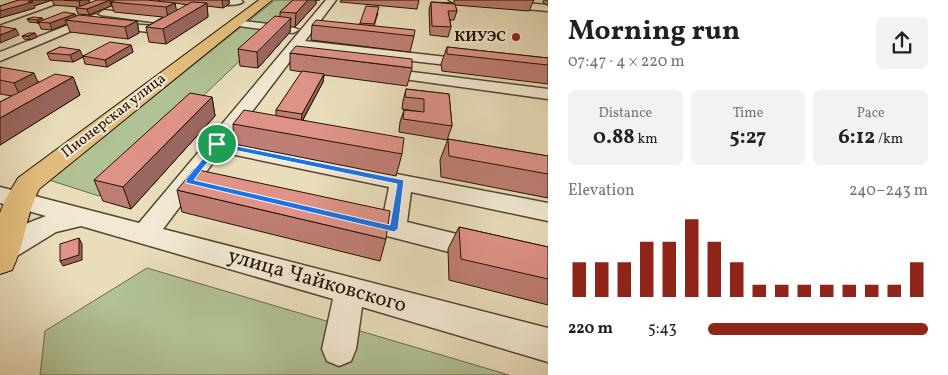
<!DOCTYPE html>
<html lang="en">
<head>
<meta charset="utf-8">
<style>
  :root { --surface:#fff; --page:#f2f2f2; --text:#202124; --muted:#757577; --accent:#8f2418 }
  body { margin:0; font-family:Vollkorn,serif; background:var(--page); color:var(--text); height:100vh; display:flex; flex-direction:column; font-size:19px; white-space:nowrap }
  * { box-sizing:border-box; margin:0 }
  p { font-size:16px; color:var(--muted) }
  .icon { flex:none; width:28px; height:28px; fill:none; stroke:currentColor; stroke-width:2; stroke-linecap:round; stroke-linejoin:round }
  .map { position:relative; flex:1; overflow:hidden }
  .side { display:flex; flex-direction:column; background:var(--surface); width:400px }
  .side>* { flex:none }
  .pin { position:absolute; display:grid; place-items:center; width:42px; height:42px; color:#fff; margin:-21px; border:2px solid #fff; border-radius:50%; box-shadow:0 1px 5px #0007 }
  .round { display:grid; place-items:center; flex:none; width:52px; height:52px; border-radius:8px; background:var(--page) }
  .head { display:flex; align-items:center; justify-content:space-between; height:85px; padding:0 20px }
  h1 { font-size:28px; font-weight:700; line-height:38px }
  .figures { display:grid; grid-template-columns:repeat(3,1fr); gap:8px; height:85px; padding:5px 20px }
  .figures div { display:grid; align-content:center; border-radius:8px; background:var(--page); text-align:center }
  .figures b { font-size:21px; font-weight:700 }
  .figures small { font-size:14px; font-weight:400 }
  .figures p { font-size:14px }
  .chart { height:140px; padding:10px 20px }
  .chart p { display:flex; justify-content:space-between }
  .chart svg { width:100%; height:90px; margin-top:5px; stroke:var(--accent); stroke-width:6 }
  ul { padding:0 20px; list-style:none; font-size:16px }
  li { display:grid; grid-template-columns:80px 60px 1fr; align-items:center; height:38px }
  li i { height:12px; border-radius:6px; background:var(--accent) }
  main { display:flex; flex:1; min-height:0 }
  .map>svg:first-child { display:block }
  .green { fill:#b1c294; stroke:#6b6a4a }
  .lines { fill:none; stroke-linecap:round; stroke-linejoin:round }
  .minor-casing { stroke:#56452f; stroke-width:3 }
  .major-casing { stroke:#251200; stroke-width:2 }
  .minor { fill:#f1e9d3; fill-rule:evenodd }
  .major { fill:#e4be7e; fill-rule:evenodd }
  .wall { fill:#bf7e75; stroke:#251200; fill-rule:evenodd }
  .shaded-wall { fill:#9b665f; stroke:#251200 }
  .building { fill:#de9288; stroke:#251200 }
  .route { fill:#1a73e8; stroke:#fff; fill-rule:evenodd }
  .poi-dot { fill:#8f2418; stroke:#f1e9d3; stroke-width:2 }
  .labels { text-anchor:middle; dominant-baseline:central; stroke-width:4.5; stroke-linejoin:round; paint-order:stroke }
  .far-poi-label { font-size:15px; font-weight:bold; fill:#251200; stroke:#f1e9d3; text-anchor:end }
  .far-street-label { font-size:15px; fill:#251200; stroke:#f1e9d3 }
  .near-street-label { font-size:21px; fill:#251200; stroke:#f1e9d3 }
</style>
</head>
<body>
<main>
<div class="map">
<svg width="548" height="375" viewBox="0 0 548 375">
  <rect width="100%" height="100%" fill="#e9ddbb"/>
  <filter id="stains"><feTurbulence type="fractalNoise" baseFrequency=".004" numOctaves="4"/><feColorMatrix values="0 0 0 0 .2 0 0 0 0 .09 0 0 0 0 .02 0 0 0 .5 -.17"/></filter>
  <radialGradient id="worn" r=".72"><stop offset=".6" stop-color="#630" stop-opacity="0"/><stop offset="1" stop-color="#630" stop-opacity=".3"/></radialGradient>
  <!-- green -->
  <g class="green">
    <path d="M275,0H303L99,196L49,180Z"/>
    <path d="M147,268L509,375H40L45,331Z"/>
  </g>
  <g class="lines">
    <defs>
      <g id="minor">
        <path d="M53,0H67L0,24V18Z"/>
        <path d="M80,0C94,0 120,0 131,4L126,7L85,3Z"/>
        <path d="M205,0H241L243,2C236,7 212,5 205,0Z"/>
        <path d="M326,0H336L305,41L473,60L480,64L473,68L300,48L229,142L548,203V221L411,192L407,222L490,242L493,249L490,256L480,260L348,226L345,220L348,214L357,211L383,217L389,187L221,152L163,229L548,328V362L362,307L356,349L351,361L339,366L327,361L322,349L333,299L81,226L56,232L12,259L0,261V239L28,223L46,216L0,203V187L139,223Z"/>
        <path d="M449,0H487L548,5V11L454,3Z"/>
        <path d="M104,10L171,18L176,21L156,33L109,27L105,26L104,24L105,22L154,26L160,23L100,15L99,13Z"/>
        <path d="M96,14L101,17L100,19L0,61V52Z"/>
        <path d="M235,20L293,27L299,30L293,33L231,25L230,23Z"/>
        <path d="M380,68L548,89V99L375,75L373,72L375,69Z"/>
      </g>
      <path id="major" d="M259,0H272L39,189C26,214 25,244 12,270L0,274V213L5,200L18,178Z"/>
    </defs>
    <!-- minor casing -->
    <use href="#minor" class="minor-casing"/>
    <!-- major casing -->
    <use href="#major" class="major-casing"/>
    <!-- minor -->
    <use href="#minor" class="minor"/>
    <!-- major -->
    <use href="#major" class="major"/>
  </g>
  <!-- wall -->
  <g class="wall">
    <path d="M19,0H89L90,3L110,0L111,6L89,15L78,14L76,8L77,7L54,5L52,0L34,6L35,8L0,18V6Z"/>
    <path d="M159,0H229V4L223,8L207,6L208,17L166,44L149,42L146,27L163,17L114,12L111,2L159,1ZM175,3L188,5L176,11Z"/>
    <path d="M293,0H320H316V4L295,27H290V32L258,68L240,66L238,49L280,17V12Z"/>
    <path d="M341,0H419L417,9L340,2Z"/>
    <path d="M454,0H534L529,11L455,5L457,11L454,20H450L451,27L448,37L430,35L429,10L431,2L454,3Z"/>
    <path d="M544,0H548V5H546L543,2Z"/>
    <path d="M378,13L374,26L414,36L410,52L311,40L312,25H359L360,23Z"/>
    <path d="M75,14L76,16L137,21L139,33L128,39L70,32L67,24L52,30L41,29L39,23L29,22L27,19L42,18L43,20Z"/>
    <path d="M22,36L37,37L30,40L24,39Z"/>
    <path d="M131,45L133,52L107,67L85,64L83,56Z"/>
    <path d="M60,47L83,57L73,62L50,60L47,53Z"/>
    <path d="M447,47L548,58V84L442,71L441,64Z"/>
    <path d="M290,53L412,68L407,86L324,75L323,82L303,120L402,154L396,176L234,144L233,124L276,116V110L302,72L290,70Z"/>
    <path d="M0,67L38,82L73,77L80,95L0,145V102L12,96L0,94Z"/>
    <path d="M406,89L449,94L452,126L447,140L399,132L400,122L404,110L421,112L402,109L403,101Z"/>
    <path d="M212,97L215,116L131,209L103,201L94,180Z"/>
    <path d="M448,139L548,156V198L441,177L440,160Z"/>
    <path d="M177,190L386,239L380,261L182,212Z"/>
    <path d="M459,227L548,247V305L449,280L448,249Z"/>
  </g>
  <!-- shaded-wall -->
  <g class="shaded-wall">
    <path d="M33,0H52L34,6L35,8L0,18V11Z"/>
    <path d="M82,0H89L90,4L80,7L79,1Z"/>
    <path d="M110,0L111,6L89,15L87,9Z"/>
    <path d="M222,0H229V4L223,8Z"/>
    <path d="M308,0H316V4L295,27L296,13Z"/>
    <path d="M175,3L177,13L168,18L166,7Z"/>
    <path d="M207,3L208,17L166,44L163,29Z"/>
    <path d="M75,14L77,20H65L67,24L52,30L50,23Z"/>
    <path d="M42,18L44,21L38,22V24L37,20Z"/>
    <path d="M291,18L290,32L258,68L257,52Z"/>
    <path d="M137,21L139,33L128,39L125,27Z"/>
    <path d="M16,29L19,35L0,43V35Z"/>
    <path d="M35,33L37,37L30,40L28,36Z"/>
    <path d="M131,45L133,52L107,67L105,60Z"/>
    <path d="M80,50L83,57L73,62L70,55Z"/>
    <path d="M34,73L40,87L21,98L14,83Z"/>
    <path d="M324,74L323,82L301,123L302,114Z"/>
    <path d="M73,77L80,95L0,145V118Z"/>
    <path d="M212,97L215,116L131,209L123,187Z"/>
    <path d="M79,238L82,244V260L63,266L60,261Z"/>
  </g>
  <!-- building -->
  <g class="building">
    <path d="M19,0H33L28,2H33L0,11V6Z"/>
    <path d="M64,0H82L79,1Z"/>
    <path d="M97,0H110L87,9L76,8Z"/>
    <path d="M115,0H147L175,3L166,7L111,2Z"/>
    <path d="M293,0H308L296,13L280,12Z"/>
    <path d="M192,2L207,3L163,29L146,27Z"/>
    <path d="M431,2L455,4L457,11H448L451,27L432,26Z"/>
    <path d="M366,6L379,7L374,24L360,23Z"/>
    <path d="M64,12L75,14L50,23L38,22Z"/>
    <path d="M79,15L137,21L125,27L65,20Z"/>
    <path d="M275,16L291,18L257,52L238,49Z"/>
    <path d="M33,17L42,18L37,20L27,19Z"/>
    <path d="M316,20L415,30L414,36L312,25Z"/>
    <path d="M0,26L16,29L0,35Z"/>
    <path d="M29,33H35L28,36H22Z"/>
    <path d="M110,42L131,45L105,60L83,56Z"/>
    <path d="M296,46L412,59V68L290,53Z"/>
    <path d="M60,47L80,50L70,55L47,53Z"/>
    <path d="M447,47L548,58V65L447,54Z"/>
    <path d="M0,67L34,73L14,83L0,80Z"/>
    <path d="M302,71L324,74L302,114L276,110Z"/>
    <path d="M55,74L73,77L0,118V102Z"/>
    <path d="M406,89L449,94L452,126L403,119L404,110L424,112V99L405,97Z"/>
    <path d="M190,93L212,97L123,187L94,180Z"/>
    <path d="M244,110L404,138L402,154L233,124Z"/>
    <path d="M448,139L548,156V174L449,156Z"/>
    <path d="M194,169L390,211L386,239L177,190Z"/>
    <path d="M459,227L548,247V279L461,259Z"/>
    <path d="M79,238V255L60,261V244Z"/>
  </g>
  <!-- route -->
  <path class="route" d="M217,142L404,180L398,229L394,232L186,183V179ZM219,147L397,184L390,225L194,180Z"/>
  <!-- markers -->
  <circle class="poi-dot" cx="516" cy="37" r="5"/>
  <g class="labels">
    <!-- far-poi labels -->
    <g class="far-poi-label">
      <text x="506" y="37">КИУЭС</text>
    </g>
    <!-- far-street labels -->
    <g class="far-street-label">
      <text transform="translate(114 116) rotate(-38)">Пионерская улица</text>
    </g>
    <!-- near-street labels -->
    <g class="near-street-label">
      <text transform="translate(317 281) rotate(16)">улица Чайковского</text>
    </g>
  </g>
  <rect width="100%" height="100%" filter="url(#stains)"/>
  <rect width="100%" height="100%" fill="url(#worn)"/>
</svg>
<div class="pin" style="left:217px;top:144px;background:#1e9e55"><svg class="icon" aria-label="arrive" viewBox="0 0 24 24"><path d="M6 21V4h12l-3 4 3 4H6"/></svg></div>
</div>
<section class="side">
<div class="head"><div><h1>Morning run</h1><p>07:47 · 4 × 220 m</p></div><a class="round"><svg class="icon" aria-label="share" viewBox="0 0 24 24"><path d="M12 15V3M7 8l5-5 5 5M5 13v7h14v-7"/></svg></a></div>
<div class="figures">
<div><p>Distance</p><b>0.88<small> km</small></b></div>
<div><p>Time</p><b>5:27</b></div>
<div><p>Pace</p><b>6:12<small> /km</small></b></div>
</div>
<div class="chart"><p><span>Elevation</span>240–243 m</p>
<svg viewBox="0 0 160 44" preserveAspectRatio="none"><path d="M5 44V27M15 44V27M25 44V27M35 44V17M45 44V17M55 44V6M65 44V17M75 44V27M85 44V38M95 44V38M105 44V38M115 44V38M125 44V38M135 44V38M145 44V38M155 44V27"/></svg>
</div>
<ul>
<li><b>220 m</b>5:43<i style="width:100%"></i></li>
</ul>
</section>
</main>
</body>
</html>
